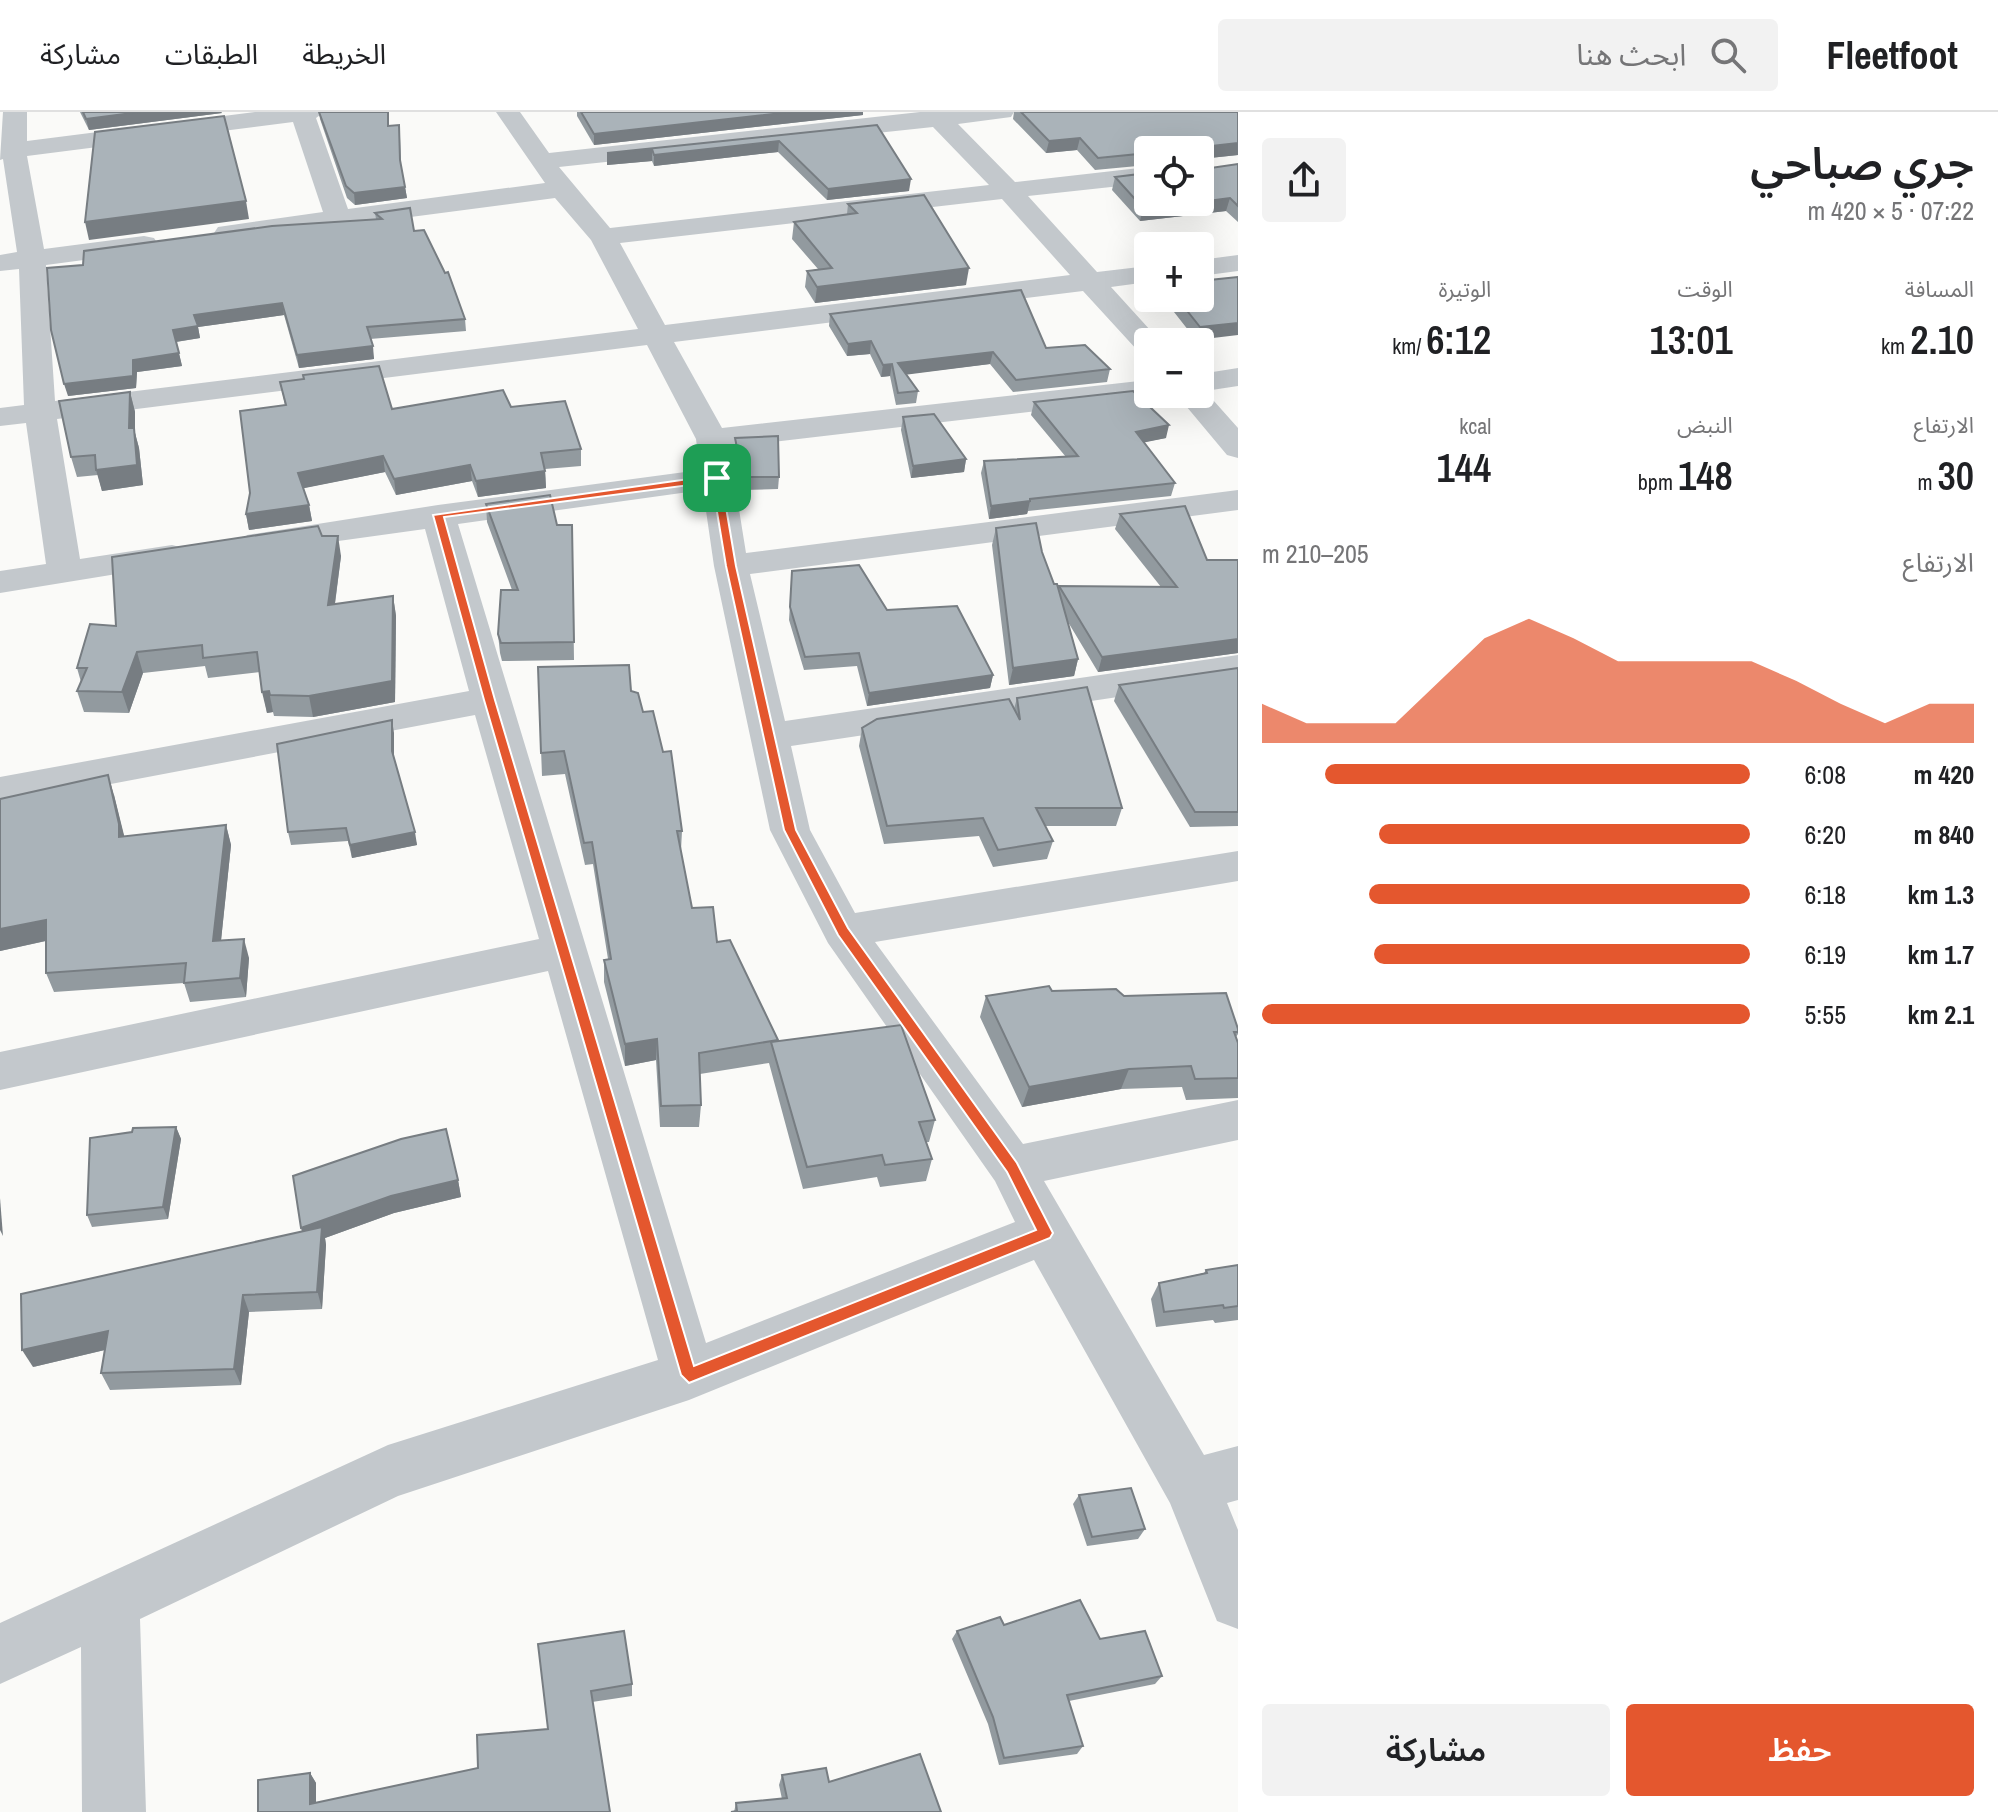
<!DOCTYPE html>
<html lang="ar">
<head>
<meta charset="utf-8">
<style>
  :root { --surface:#fff; --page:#f2f2f2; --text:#202124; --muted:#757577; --line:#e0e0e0; --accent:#e4572e }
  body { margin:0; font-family:"Archivo Narrow","Noto Sans Arabic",sans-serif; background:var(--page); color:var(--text); direction:rtl; height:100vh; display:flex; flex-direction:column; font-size:30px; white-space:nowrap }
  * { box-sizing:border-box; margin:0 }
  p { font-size:26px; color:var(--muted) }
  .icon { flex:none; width:44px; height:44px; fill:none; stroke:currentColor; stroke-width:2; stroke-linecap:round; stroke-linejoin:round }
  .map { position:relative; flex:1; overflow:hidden; direction:ltr }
  .sheet { display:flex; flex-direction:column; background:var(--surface); width:760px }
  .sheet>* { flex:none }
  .buttons { position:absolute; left:1134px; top:24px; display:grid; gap:16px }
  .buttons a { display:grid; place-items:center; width:80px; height:80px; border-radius:8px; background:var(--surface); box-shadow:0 8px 32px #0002; font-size:40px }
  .pin { position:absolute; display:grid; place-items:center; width:68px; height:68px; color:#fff; margin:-34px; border-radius:16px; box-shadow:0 4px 12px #0006 }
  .round { display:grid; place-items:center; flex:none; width:84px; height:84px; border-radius:8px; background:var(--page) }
  .head { display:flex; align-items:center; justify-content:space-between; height:136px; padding:0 24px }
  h1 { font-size:44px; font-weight:600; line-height:60px }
  .metrics { display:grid; grid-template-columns:repeat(3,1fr); gap:12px; height:136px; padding:8px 24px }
  .metrics div { display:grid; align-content:center }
  .metrics b { font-size:40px; font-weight:600 }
  .metrics small { font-size:22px; font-weight:400 }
  .metrics p { font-size:22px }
  .chart { height:224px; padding:16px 24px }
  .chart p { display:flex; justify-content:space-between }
  .chart svg { width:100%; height:144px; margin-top:8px; fill:var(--accent); opacity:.7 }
  .action { display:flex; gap:16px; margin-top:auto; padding:16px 24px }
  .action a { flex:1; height:92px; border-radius:8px; background:var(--accent); color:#fff; font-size:32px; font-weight:600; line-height:92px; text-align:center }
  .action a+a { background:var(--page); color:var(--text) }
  ul { padding:0 24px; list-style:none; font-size:26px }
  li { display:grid; grid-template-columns:128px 96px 1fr; align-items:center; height:60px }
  li i { height:20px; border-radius:10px; background:var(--accent) }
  header { display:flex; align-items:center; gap:48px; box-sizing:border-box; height:112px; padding:0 40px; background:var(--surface); border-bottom:2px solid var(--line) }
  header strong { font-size:38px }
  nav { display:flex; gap:44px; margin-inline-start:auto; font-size:28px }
  .search { width:560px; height:72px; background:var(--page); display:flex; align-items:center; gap:20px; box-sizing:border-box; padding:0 28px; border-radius:8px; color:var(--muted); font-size:30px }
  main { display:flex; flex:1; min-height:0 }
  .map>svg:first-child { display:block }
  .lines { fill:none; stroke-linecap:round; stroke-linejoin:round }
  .minor { fill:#c3c8cc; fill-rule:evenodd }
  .wall { fill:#929a9f }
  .shaded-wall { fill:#777d82 }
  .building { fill:#aab3b9; stroke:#777d82; stroke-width:2 }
  .route { fill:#e4572e; stroke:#fff; stroke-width:2; fill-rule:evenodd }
</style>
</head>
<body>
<header>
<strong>Fleetfoot</strong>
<div class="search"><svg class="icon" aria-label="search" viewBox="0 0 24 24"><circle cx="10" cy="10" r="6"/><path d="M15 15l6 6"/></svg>ابحث هنا</div>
<nav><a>الخريطة</a><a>الطبقات</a><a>مشاركة</a></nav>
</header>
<main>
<section class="sheet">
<div class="head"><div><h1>جري صباحي</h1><p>07:22 · 5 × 420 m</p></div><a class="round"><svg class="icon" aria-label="share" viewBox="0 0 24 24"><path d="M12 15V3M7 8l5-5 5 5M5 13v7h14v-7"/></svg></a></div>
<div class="metrics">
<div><p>المسافة</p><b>2.10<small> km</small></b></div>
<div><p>الوقت</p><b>13:01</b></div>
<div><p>الوتيرة</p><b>6:12<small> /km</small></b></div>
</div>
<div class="metrics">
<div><p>الارتفاع</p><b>30<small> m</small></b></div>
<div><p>النبض</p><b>148<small> bpm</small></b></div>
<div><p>kcal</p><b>144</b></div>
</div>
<div class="chart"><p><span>الارتفاع</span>205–210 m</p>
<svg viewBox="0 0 160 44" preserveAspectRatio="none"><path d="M0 44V32L10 38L20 38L30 38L40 25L50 12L60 6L70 12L80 19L90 19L100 19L110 19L120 25L130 32L140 38L150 32L160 32V44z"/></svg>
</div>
<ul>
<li><b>420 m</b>6:08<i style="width:87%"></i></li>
<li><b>840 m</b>6:20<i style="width:76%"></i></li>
<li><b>1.3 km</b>6:18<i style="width:78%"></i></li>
<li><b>1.7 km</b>6:19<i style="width:77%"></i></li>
<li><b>2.1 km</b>5:55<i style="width:100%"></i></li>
</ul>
<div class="action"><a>حفظ</a><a>مشاركة</a></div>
</section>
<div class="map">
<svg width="1238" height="1700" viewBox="0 0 1238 1700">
  <rect width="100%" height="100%" fill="#fafaf8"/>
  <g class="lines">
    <!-- minor -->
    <g class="minor">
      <path d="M3,0H27V29L255,0H324L316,6L348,97L545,71L496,0H520L549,41L920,0H1014L1011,5L958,12L1015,70L1148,55V71L1028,84L1097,160L1148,154V170L1111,175L1161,230H1148V242L1138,239L1083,179L674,230L722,316L1148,268V282H1160L1148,286L729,335L746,441L1238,378V398L750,462L785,609L1238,543V567L791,634L810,718L855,801L1238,739V769L875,830L1023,1032L1238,988V1028L1044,1069L1204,1343L1238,1334V1388L1227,1391L1238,1418V1517L1217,1509L1170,1391L1034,1148L689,1288L398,1384L140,1507L146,1700H82L81,1535L0,1572V1511L388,1333L658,1248L548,859L0,978V940L539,827L475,603L0,693V665L469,579L425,417L259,440L247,437L242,430L247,423L438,393L700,358L696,327L647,233L57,307L80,447L172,433L184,436L189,443L184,450L172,453L0,481V459L46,452L26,311L0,314V296L24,293L19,157L0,159V143L17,140L3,47L0,48ZM293,10L323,100L218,115L214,121L218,127L228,129L555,86L591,128L638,217L55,289L46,153L144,140L154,138L158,132L154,126L144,124L44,137L27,44ZM933,15L989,73L610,116L559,55ZM1002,87L1070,163L665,213L620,131ZM703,378L714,454L770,718L828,831L995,1069L1015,1110L706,1231L458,412Z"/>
      <path d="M1238,143V159L1200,164V148Z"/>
      <path d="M1238,256V274L1205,279L1238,316V346L1227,343L1176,282H1200V262Z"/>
    </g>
  </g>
  <!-- wall -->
  <g class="wall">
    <path d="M80,0H221L222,1L89,18Z"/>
    <path d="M319,0H389V14L400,25L401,53L407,86L355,93L347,86L320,7Z"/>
    <path d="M577,0H863V3L594,33L577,4Z"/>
    <path d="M1014,0H1238V43L1200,47V54L1204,57L1238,52V110L1226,99L1140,109L1112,78L1115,65L1148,90L1200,38H1148V53L1095,58L1077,38L1046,41L1013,7Z"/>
    <path d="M877,13L909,79L827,88L778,40L654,54L652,49L607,53V41Z"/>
    <path d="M848,92L966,173L815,191L805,175L807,159L818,157L792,127L794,110L847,102Z"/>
    <path d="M375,101L414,119L465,207L466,219L370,227L374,247L299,256L284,203L198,215L200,226L176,230L182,254L137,260L136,276L68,284L83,153L376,107Z"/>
    <path d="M1238,165L1196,228L1163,186H1200Z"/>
    <path d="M830,202L1046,236L1110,257L1107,270L1013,280L990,252L906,262L918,279L916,291L896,293L890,264L881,265L870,242L847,244L829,214Z"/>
    <path d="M280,270L392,297L511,295L581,337V354L545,357L546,376L478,385L472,369L396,383L385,360L303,376L309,393L312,409L249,418L246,402L285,293Z"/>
    <path d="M130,280L135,300V321L139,336L143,373L102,379L98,363L77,365L71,345Z"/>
    <path d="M1034,290L1166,326L1144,330L1175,371L1171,384L1028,399L1027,402L989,407L981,361L984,349L1066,345L1031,303Z"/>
    <path d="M903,305L966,347L964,360L911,366L901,318Z"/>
    <path d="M735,326L779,365L778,377L743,378L735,339Z"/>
    <path d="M486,392L557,413H572L574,548L502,549L500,541L498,522L512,478L487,410Z"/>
    <path d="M1120,402L1207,448H1238V541L1098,560L1068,510L1078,547L1074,564L1009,573L992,433L996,416L1042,440L1054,472L1058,477L1059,474L1161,475L1115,417Z"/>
    <path d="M322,424L341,444L335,492L393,484L396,504L395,590L313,605L274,604L273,600L267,601L260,560L208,566L205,554L143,561L129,601L84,600L77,579L81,570L77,556L116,514Z"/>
    <path d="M792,459L887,498L993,563L990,576L867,594L857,554L804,558L789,508Z"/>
    <path d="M538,555L631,579L643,600L682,719L681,738L692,796L717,830L778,930L935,1008L929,1030H926L932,1047L926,1069L880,1075L877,1065L803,1077L769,951L700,962L701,993L699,1015H660L656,948L625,954L604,870V848L608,847L593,752L585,753L565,662L542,664Z"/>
    <path d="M1238,556V714L1190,715L1114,589L1119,573Z"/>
    <path d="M1017,586L1122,696L1116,714H1045L1053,729L1047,747L993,755L979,724L884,732L859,634L862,616L1014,597Z"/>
    <path d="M394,621V646L417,733L352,746L348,729L291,733L288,720Z"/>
    <path d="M114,683L124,725L226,713L231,733L221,828L249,846L246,885L190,890L184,871L54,880L46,861V829L0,839V687Z"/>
    <path d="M1052,879L1124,884L1238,917V922L1236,925L1238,931V986L1186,988L1182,975L1121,977L1022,995L980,905L986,884Z"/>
    <path d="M176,1015L181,1027L168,1107L92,1115L87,1103Z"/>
    <path d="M458,1068L461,1085L394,1101L325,1126L326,1133L322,1197L249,1200L241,1273L110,1278L101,1261L105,1238L33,1255L302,1120Z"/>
    <path d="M1238,1153V1208L1215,1211L1213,1208L1156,1215L1151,1187L1159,1171L1204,1161L1206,1158Z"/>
    <path d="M1079,1383L1145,1417L1138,1427L1087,1434L1073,1392Z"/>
    <path d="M1004,1513L1100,1527L1162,1564L1155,1572L1069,1589L1083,1634L1077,1642L999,1653L988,1612L952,1527L957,1519Z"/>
    <path d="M538,1532L632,1572V1584L592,1590L610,1700H258L310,1661L316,1671V1691L478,1656L548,1617Z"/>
    <path d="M782,1663L829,1670L941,1700H734L736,1691L782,1687L779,1673Z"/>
  </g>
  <!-- shaded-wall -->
  <g class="shaded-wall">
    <path d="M140,0H221L222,1L89,18L86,7Z"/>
    <path d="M791,0H863V3L594,33V22Z"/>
    <path d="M1080,26L1077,38L1046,41L1049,29Z"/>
    <path d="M779,29L778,40L654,54V43Z"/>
    <path d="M1238,31V43L1200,47V39L1203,35Z"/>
    <path d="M652,37V49L607,53V41Z"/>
    <path d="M911,67L909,79L827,88L828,77Z"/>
    <path d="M405,75L407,86L355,93L354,81Z"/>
    <path d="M1230,86L1226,99L1140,109L1143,96Z"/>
    <path d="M246,89L249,107L89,128L85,110Z"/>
    <path d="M969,156L966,173L815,191L817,175Z"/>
    <path d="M282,191L284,203L198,215L200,226L175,230L173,218L194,203Z"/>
    <path d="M1238,211V223L1196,228L1200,215Z"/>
    <path d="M871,229L870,242L847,244L848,232Z"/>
    <path d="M373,234L374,247L299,256L297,243Z"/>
    <path d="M993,240L990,252L896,264L898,251Z"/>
    <path d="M179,241L182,254L137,260L136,276L68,284L64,272L133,248Z"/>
    <path d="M892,252L890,264L881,265L883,253Z"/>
    <path d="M130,280L135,300V321L139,336L143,373L102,379L96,358L129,316Z"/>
    <path d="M1169,313L1166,326L1132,333L1136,320Z"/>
    <path d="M383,344L385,360L300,377L298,361Z"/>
    <path d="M966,347L964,360L911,366L913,354Z"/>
    <path d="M470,353L472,369L396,383L394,367Z"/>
    <path d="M545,359L546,376L478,385L476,369Z"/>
    <path d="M1030,389L1027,402L989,407L991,394Z"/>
    <path d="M309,393L312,409L249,418L246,402Z"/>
    <path d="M338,424L341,444L332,513L328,493Z"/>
    <path d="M393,484L396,504L395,590L313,605L309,584Z"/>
    <path d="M1238,527V541L1098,560L1102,545Z"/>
    <path d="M137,540L143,561L129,601L122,580Z"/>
    <path d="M1078,547L1074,564L1009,573L1013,556Z"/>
    <path d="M993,563L990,576L867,594L869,581Z"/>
    <path d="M269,579L273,600L267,601L262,580Z"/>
    <path d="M392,608L394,621V652L392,639Z"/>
    <path d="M108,663L114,683L126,731L119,725Z"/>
    <path d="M226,713L231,733L219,848L213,829Z"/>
    <path d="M415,720L417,733L352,746L350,733Z"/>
    <path d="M46,808L54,827L0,839V817Z"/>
    <path d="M244,827L249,846L246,885L240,866Z"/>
    <path d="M657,927L656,948L625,954V932Z"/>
    <path d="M1129,957L1121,977L1022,995L1029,975Z"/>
    <path d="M176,1015L181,1027L168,1107L163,1095Z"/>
    <path d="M458,1068L461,1085L394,1101L325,1126L326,1133L322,1197L301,1116L391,1084Z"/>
    <path d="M0,1086L3,1124L0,1118Z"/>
    <path d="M243,1183L249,1200L241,1273L234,1257Z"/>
    <path d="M108,1219L117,1235L33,1255L22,1238Z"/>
    <path d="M310,1661L316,1671V1700L310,1692Z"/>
  </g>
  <!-- building -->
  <g class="building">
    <path d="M83,0H140L86,7Z"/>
    <path d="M319,0H388V14L399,13L400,48L405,75L354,81L346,74Z"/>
    <path d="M581,0H791L594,22Z"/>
    <path d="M1021,0H1238V31L1203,35L1200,38V54L1204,57L1238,52V94L1230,86L1200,90V38H1148V41L1098,46L1080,26L1049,29Z"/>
    <path d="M224,4L246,89L85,110L95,20Z"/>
    <path d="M877,13L911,67L828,77L779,29L654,43L652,37L607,41Z"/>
    <path d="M1148,61V90H1196L1143,96L1115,65Z"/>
    <path d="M924,83L969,156L817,175L807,159L832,156L794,110L857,101L848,92Z"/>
    <path d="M410,96L414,119L424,118L445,161L448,160L465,207L367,215L373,234L297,243L282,191L194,203L198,214L173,218L179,241L133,248V264L64,272L51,218L47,156L83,153L84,139L272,114L382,107L375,101Z"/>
    <path d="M1238,165V211L1200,215L1177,186H1200V169Z"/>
    <path d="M1021,178L1046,236L1085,233L1110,257L1016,268L993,240L898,251L918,279L898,281L892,252L883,253L871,229L848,232L830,202Z"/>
    <path d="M379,254L392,297L503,278L511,295L565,289L581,337L541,341L545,359L476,369L470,353L394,367L383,344L298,361L309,393L246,402L250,381L240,299L286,293L280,270L304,267L303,263Z"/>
    <path d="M1133,279L1169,313L1136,320L1175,371L1030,387V389L991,394L984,349L1078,344L1034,290Z"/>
    <path d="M130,280L129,316H134L137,353L96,358L95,343L71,345L59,289Z"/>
    <path d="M934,302L966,347L913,354L903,305Z"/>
    <path d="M778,324L779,365H743L735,326Z"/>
    <path d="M550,383L557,413H572L574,530L501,531L498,522L501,478H518L486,392Z"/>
    <path d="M1185,394L1207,448H1238V527L1102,545L1059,474L1177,475L1120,402Z"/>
    <path d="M1036,411L1042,440L1054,472H1057L1078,547L1013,556L996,416Z"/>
    <path d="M318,414L322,424H338L328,493L393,484L392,569L309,584L270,583L269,579L262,580L257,540L203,546L202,533L137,540L122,580L77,579L87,556H77L90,512L116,514L112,445Z"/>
    <path d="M859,453L887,498L957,494L993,563L869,581L859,541L805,545L790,495L792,459Z"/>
    <path d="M629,553L631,579L638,581L643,600L653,599L663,640L671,639L682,719H677L692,796L713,795L717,830L730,828L778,928L699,941L701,993L661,994L657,927L625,932L604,848L611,847L592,730L584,731L564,639L541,641L538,555Z"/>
    <path d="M1238,556V700H1195L1119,573Z"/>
    <path d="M1087,575L1122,696H1036L1053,729L998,738L983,706L887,714L862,616L877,607L1009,587L1020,608L1017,586Z"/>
    <path d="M392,608V639L415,720L350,733L346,716L288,720L277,632Z"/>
    <path d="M108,663L119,712V725L226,713L213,829L244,827L240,866L184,871L186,851L46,861V808L0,817V687Z"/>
    <path d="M1049,874L1052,879L1116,877L1124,884L1226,881L1238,917V920H1234L1238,931V966L1195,967L1191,954L1129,957L1029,975L986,884Z"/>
    <path d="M901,913L935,1008L919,1010L932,1047L885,1053L882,1043L807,1055L771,930Z"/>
    <path d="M176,1015L163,1095L87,1103L90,1026L132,1020L133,1016Z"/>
    <path d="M446,1017L458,1068L391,1084L301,1116L293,1064L401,1027Z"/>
    <path d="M322,1115L317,1180L243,1183L234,1257L101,1261L108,1219L22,1238L21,1182Z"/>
    <path d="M1238,1153V1194L1224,1196L1223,1193L1164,1200L1159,1171L1207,1161L1206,1158Z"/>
    <path d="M1131,1376L1145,1417L1092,1425L1079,1383Z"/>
    <path d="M1080,1488L1100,1527L1145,1519L1162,1564L1067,1583L1083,1634L1004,1646L993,1605L957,1519L1000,1505L1004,1513Z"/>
    <path d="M624,1519L632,1572L591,1579L610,1700H258V1668L310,1661V1692L478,1656L477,1623L548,1617L538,1532Z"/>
    <path d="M920,1642L941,1700H731L737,1699L736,1691L787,1686L782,1663L826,1656L829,1670Z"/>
  </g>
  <!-- route -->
  <path class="route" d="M717,363L721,366L736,454L796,718L848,816L1017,1051L1053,1121L1050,1126L689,1271L681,1263L484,588L433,403ZM712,370L726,454L784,718L838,823L1007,1060L1036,1118L694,1254L495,588L444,405Z"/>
</svg>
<div class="buttons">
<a><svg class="icon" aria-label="locate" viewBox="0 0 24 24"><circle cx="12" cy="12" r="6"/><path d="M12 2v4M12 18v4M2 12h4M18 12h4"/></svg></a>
<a>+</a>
<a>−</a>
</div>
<div class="pin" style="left:717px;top:366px;background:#1e9e55"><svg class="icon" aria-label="arrive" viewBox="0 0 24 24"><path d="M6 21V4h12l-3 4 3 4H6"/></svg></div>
</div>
</main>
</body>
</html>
